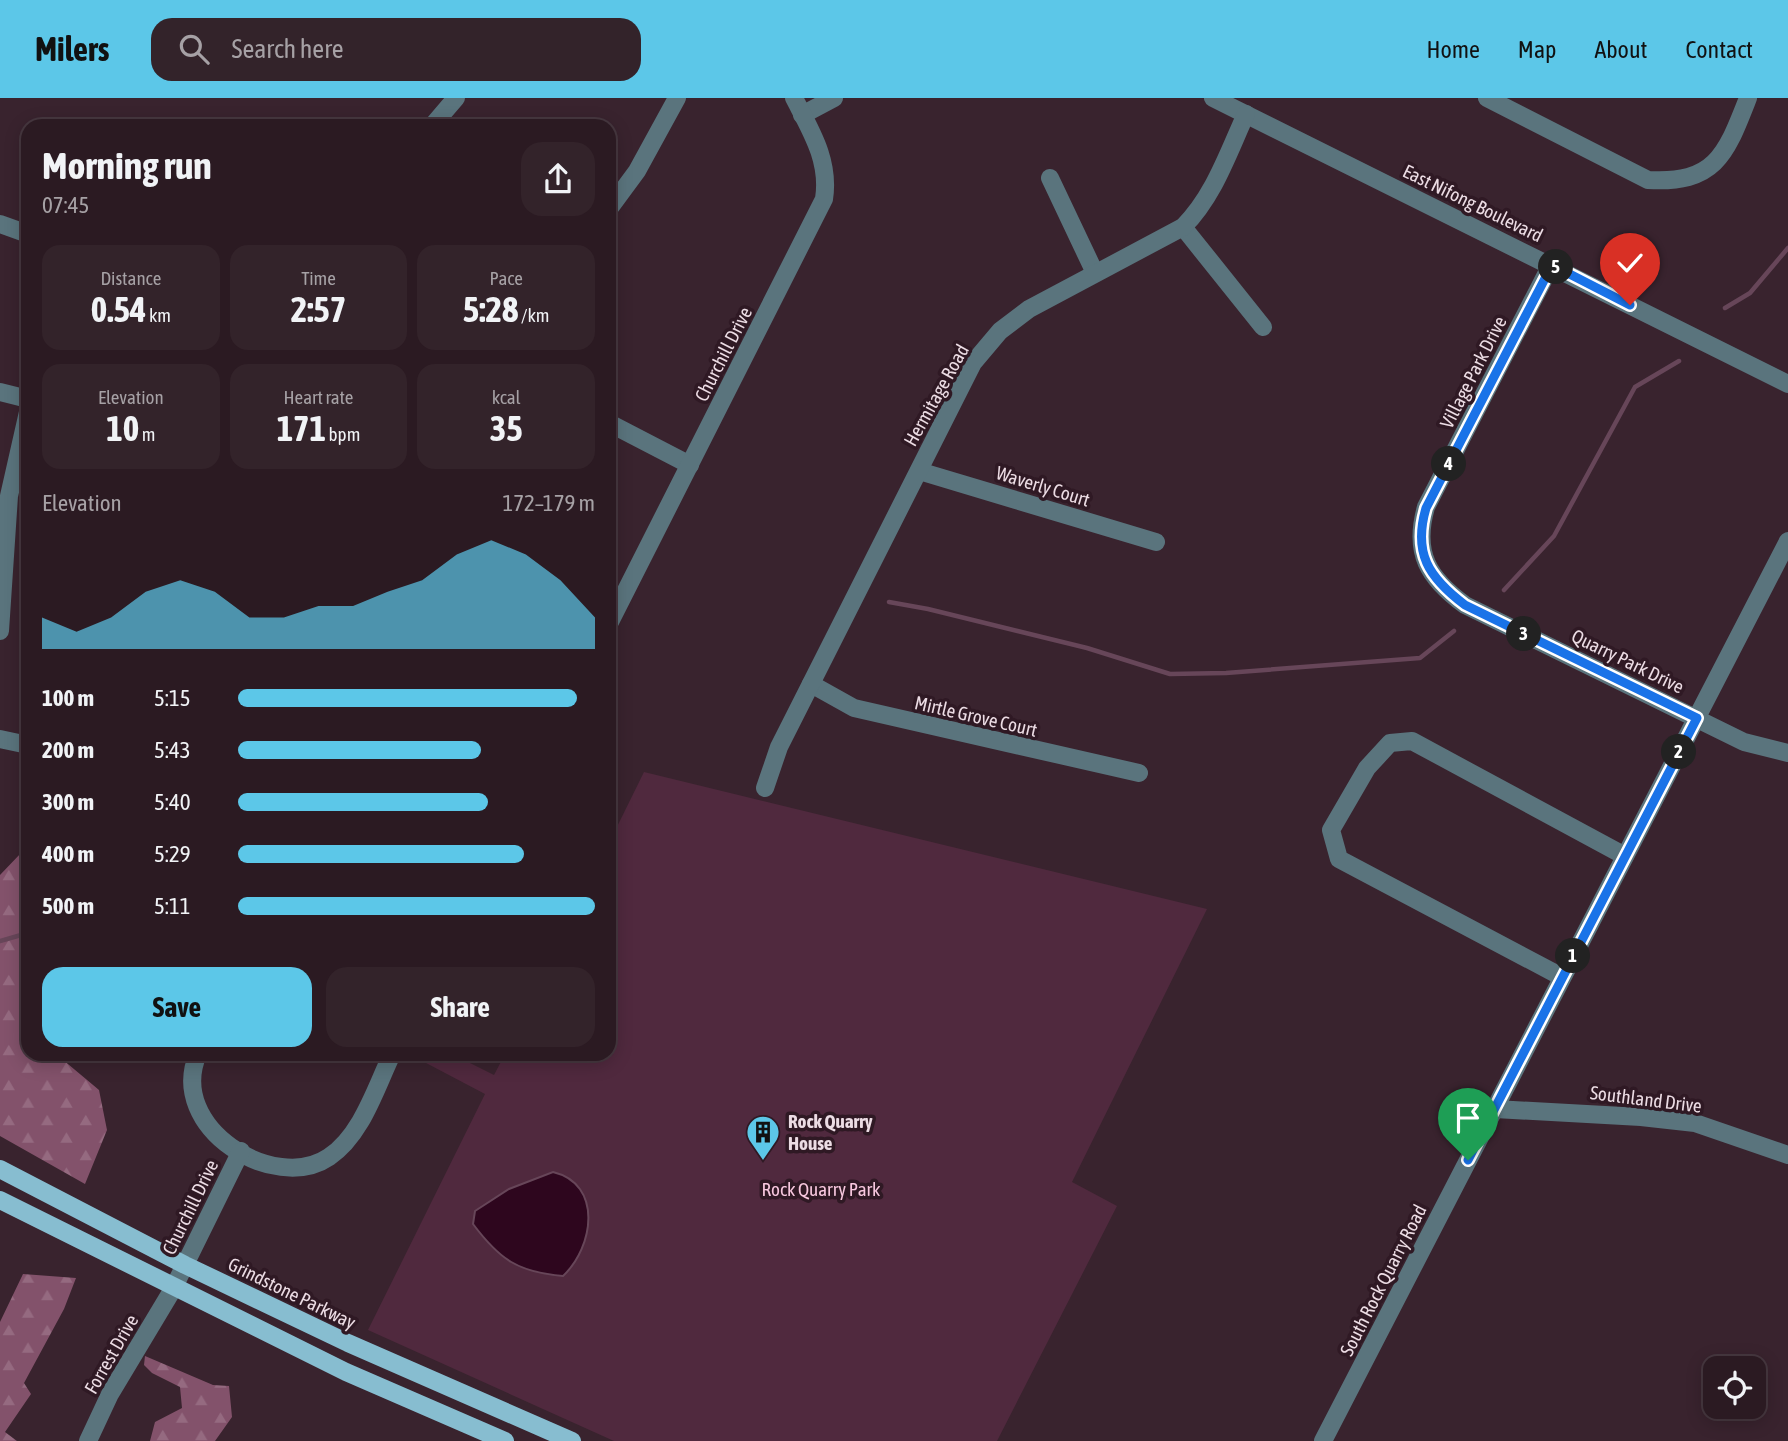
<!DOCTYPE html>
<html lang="en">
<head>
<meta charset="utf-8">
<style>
  :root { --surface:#2b1a22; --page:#33232a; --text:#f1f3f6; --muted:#a6a1a5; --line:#473840; --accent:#5cc7e8 }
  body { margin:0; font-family:"Asap Condensed",sans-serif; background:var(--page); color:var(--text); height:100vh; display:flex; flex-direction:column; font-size:26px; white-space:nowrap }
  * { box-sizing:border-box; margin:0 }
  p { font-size:23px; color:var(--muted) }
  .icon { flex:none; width:38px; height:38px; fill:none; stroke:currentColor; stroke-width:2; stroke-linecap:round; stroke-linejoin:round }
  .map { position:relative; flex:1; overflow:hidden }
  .panel { position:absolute; left:21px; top:21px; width:595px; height:942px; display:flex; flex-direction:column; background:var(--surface); border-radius:21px; box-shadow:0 4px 18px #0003,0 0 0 2px var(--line) }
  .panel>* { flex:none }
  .fabs { position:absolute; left:1703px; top:1258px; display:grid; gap:14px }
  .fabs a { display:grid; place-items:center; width:63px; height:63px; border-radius:14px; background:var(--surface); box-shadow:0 4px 18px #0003,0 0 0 2px var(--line); font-size:35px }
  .pin { position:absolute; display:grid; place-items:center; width:60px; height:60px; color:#fff; margin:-72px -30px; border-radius:50% 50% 50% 0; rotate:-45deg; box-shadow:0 0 7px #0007 }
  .pin .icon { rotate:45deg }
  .km { position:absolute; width:35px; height:35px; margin:-18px; border-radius:50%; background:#222; color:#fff; font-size:19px; line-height:35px; text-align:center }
  .round { display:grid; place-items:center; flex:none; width:74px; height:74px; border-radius:21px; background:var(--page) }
  .overview { display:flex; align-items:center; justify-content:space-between; height:119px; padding:0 21px }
  h1 { font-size:38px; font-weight:700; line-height:52px }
  .metrics { display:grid; grid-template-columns:repeat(3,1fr); gap:10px; height:119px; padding:7px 21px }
  .metrics div { display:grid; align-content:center; border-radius:18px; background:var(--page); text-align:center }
  .metrics b { font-size:35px; font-weight:700 }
  .metrics small { font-size:19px; font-weight:400 }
  .metrics p { font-size:19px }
  .chart { height:196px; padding:14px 21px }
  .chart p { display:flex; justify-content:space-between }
  .chart svg { width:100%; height:126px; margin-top:7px; fill:var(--accent); opacity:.7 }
  .button { display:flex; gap:14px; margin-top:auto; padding:14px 21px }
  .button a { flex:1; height:80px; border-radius:21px; background:var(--accent); color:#111; font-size:28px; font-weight:700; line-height:80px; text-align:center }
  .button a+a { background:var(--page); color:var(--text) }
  ul { padding:0 21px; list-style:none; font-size:23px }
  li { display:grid; grid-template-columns:112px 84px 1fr; align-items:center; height:52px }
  li i { height:18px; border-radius:9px; background:var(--accent) }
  header { display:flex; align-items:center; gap:42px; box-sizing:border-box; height:98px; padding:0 35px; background:var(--accent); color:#111 }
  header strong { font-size:33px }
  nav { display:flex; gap:38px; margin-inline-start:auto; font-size:24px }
  .search { width:490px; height:63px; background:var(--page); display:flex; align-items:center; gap:18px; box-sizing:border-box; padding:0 24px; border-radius:21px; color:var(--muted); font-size:26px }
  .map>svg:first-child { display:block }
  .forest { fill:url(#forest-firs) }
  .park { fill:#50293e }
  .water { fill:#2e061e; stroke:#674659; stroke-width:2 }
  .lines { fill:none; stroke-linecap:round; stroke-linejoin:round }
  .stream { stroke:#674659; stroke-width:4.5 }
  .minor { stroke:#5a747d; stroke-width:18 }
  .major { stroke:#87bdd0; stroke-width:18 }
  .route-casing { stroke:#fff; stroke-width:14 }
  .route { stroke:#1a73e8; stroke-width:9 }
  .labels { text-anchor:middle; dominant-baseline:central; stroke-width:7; stroke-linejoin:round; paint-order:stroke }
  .street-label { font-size:19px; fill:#ecdce4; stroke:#2f1924 }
  .poi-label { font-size:19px; font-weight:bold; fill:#ecdce4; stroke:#2f1924; text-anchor:start }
  .park-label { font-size:19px; fill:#f7c7de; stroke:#2f1924 }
</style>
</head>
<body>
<header>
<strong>Milers</strong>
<div class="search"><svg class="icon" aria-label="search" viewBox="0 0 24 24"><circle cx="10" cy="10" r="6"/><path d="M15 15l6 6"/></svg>Search here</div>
<nav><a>Home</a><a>Map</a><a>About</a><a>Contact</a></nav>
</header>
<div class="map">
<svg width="1788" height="1343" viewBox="0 0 1788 1343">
  <defs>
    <pattern id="forest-firs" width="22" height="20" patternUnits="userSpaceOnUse" patternTransform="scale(1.75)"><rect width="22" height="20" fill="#83526b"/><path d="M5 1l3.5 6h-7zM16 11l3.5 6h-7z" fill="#956a80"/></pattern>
  </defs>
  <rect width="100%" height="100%" fill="#39232e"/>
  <!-- forest -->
  <g class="forest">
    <path d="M22,754L28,756V956H56L99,992L107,1032L85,1086L0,1038V777Z"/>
    <path d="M23,1176L76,1180L64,1211L24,1285L31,1296L5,1334L17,1343H0V1224Z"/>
    <path d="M145,1258L213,1287L229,1288L232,1319L215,1343H150L155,1324L182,1310L180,1289L152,1275L144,1267Z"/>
  </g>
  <!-- park -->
  <path class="park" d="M644,674L1207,811L1072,1084L1117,1108L997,1343H614L368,1232L485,996L409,956H452L494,977L505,956H609V745Z"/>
  <!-- water -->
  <path class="water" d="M553,1074C603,1086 594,1149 563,1178C518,1174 500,1162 473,1126L475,1113L509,1091Z"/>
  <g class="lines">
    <!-- stream -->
    <g class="stream">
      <path d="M1725,210L1750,195L1788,150"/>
      <path d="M1504,492L1554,438L1635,289L1679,263"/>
      <path d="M889,504L928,511L1087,550L1170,576L1226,575L1420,560L1454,533"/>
      <path d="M0,843L28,835"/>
    </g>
    <!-- minor -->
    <g class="minor">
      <path d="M1213,0L1788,286"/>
      <path d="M1487,0L1648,82C1716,86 1726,56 1748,0"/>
      <path d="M802,17L834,0"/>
      <path d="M432,28L456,0"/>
      <path d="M1050,80L1095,175"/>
      <path d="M609,111L637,73L677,0"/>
      <path d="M0,126L28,136"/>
      <path d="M1183,129L1263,229"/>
      <path d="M1551,167L1426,409C1413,455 1428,480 1465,507L1744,644L1788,655"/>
      <path d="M0,294L28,301"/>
      <path d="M609,325L690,367"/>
      <path d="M919,373L1156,444"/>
      <path d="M609,526L824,101C830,63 811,33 794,0"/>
      <path d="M0,533L9,398L28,314"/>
      <path d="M811,586L854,610L1139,675"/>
      <path d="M0,641L28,647"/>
      <path d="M765,690L779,649L973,265L1000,233L1029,211L1183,129C1214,98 1228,55 1246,16"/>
      <path d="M1562,879L1339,761L1331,732L1367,670L1390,645L1412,643L1625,758"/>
      <path d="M198,956C166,1030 275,1096 329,1059C362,1037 376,989 392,956"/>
      <path d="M1495,1011L1641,1019L1695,1025L1788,1057"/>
      <path d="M88,1343L110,1296L173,1191L241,1053"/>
      <path d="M1323,1343L1788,443"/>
    </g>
    <!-- major -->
    <g class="major">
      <path d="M0,1071L185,1167L348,1245L572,1343"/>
      <path d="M0,1102L346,1274L505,1343"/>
    </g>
  </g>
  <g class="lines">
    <defs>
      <path id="route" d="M1468,1062L1697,620L1465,507C1428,479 1413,455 1426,410L1552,167L1630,207"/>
    </defs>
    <!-- route casing -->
    <use href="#route" class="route-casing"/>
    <!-- route -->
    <use href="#route" class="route"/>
  </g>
  <!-- icons -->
  <defs>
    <symbol id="building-pin" viewBox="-11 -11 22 30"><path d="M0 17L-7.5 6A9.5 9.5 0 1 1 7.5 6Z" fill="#5cc7e8" stroke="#2f1924"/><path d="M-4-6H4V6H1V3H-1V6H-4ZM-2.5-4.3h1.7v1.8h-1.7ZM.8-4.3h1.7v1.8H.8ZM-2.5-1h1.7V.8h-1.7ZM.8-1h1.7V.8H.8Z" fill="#111"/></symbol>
  </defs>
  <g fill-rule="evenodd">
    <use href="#building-pin" x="744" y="1015" width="38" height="52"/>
  </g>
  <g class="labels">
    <!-- street labels -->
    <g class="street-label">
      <text transform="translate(1473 105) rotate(26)">East Nifong Boulevard</text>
      <text transform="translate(723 256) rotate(-63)">Churchill Drive</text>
      <text transform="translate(1473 274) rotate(-63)">Village Park Drive</text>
      <text transform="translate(936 297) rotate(-61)">Hermitage Road</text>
      <text transform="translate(1043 388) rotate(17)">Waverly Court</text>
      <text transform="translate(1628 563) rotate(26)">Quarry Park Drive</text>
      <text transform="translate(976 618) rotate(13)">Mirtle Grove Court</text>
      <text transform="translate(1646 1001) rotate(7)">Southland Drive</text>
      <text transform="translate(190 1109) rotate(-64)">Churchill Drive</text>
      <text transform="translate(1383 1182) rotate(-63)">South Rock Quarry Road</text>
      <text transform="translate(292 1195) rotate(26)">Grindstone Parkway</text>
      <text transform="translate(111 1256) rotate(-60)">Forrest Drive</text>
    </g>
    <!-- poi labels -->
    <g class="poi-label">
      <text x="788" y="1023">Rock Quarry<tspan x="788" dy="22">House</tspan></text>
    </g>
    <!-- park labels -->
    <g class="park-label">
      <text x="821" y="1091">Rock Quarry Park</text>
    </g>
  </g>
</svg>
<div class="fabs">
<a><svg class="icon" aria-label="locate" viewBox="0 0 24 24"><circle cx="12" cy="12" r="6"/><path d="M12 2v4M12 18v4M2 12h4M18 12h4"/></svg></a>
</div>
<div class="pin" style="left:1468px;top:1062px;background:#1e9e55"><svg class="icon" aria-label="arrive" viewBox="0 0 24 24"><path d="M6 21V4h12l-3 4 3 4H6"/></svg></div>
<div class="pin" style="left:1630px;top:207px;background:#d93025"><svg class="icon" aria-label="check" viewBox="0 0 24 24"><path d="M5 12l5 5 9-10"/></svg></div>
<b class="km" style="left:1573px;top:858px">1</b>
<b class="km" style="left:1679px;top:654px">2</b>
<b class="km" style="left:1524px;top:536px">3</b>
<b class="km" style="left:1449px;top:366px">4</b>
<b class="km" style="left:1556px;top:169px">5</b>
<section class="panel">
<div class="overview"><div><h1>Morning run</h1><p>07:45</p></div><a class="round"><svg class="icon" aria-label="share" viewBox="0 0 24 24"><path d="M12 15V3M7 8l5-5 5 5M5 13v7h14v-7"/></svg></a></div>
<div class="metrics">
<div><p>Distance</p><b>0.54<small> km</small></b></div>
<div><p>Time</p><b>2:57</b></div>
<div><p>Pace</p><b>5:28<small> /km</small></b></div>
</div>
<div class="metrics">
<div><p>Elevation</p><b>10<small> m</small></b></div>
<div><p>Heart rate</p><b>171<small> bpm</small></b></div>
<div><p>kcal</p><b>35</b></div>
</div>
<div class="chart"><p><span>Elevation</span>172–179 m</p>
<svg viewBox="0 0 160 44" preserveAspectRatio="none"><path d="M0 44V33L10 38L20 33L30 24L40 20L50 24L60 33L70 33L80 29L90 29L100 24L110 20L120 11L130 6L140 11L150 20L160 33V44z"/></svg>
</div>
<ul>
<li><b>100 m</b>5:15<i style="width:95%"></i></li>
<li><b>200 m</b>5:43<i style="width:68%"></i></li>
<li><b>300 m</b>5:40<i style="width:70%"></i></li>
<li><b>400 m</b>5:29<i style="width:80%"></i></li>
<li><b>500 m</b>5:11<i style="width:100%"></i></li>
</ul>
<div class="button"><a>Save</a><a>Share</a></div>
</section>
</div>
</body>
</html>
